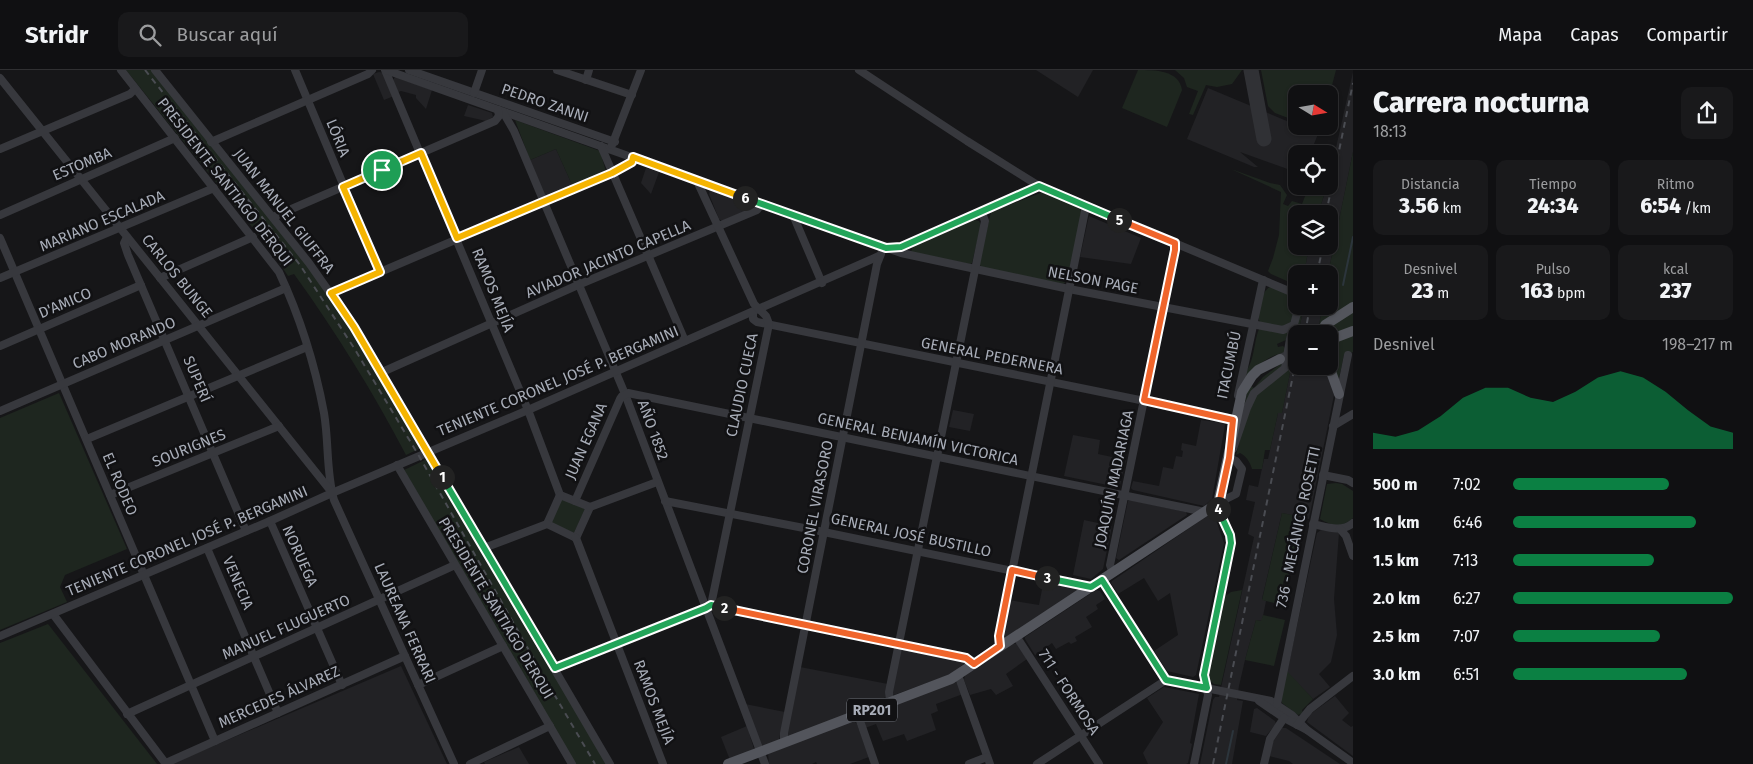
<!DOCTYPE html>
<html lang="es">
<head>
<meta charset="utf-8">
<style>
  :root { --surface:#101012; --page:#19191b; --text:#f1f3f6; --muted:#9c9d9f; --line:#303032; --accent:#0b8043 }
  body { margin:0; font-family:"Fira Sans",sans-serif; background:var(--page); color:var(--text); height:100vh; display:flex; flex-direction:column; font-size:19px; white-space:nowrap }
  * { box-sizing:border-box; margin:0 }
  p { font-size:16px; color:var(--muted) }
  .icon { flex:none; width:28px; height:28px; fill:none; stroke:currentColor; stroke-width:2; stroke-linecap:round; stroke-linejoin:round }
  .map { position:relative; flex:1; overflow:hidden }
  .panel { display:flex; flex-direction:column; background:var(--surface); width:400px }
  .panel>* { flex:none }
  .needle { width:32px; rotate:101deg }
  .buttons { position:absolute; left:1288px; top:15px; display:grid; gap:10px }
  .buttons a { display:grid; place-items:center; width:50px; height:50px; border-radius:10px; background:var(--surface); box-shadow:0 1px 4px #0004,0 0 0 1px var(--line); font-size:25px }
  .pin { position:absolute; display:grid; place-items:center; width:42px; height:42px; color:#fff; margin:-21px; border:2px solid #fff; border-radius:50%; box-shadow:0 1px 5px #0007 }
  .km { position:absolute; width:25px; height:25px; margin:-12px; border-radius:50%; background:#222; color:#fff; font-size:14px; line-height:25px; text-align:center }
  .round { display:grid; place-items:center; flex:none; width:52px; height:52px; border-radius:10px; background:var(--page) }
  .headline { display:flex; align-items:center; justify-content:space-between; height:85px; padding:0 20px }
  h1 { font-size:28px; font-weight:800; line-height:38px }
  .metrics { display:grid; grid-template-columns:repeat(3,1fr); gap:8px; height:85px; padding:5px 20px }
  .metrics div { display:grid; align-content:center; border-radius:10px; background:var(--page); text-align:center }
  .metrics b { font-size:21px; font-weight:800 }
  .metrics small { font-size:14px; font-weight:400 }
  .metrics p { font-size:14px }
  .chart { height:140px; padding:10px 20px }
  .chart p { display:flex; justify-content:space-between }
  .chart svg { width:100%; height:90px; margin-top:5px; fill:var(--accent); opacity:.7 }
  ul { padding:0 20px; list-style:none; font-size:16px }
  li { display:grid; grid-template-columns:80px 60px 1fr; align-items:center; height:38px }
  li i { height:12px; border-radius:6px; background:var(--accent) }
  header { display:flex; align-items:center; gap:30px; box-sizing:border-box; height:70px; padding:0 25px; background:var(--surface); border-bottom:1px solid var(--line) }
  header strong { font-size:24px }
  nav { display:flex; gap:28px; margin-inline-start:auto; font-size:18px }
  .search { width:350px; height:45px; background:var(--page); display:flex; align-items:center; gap:12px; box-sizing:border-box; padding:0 18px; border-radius:10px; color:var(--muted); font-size:19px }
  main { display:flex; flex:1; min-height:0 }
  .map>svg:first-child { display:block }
  .built { fill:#222225 }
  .green { fill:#1e261f }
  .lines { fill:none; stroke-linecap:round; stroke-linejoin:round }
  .stream { stroke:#2c353c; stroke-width:2 }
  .taxiway { stroke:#303135; stroke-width:15 }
  .major-tunnel { stroke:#333438; stroke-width:10; stroke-dasharray:10 5; stroke-linecap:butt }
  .minor { stroke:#37383d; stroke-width:8 }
  .major { stroke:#53555c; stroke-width:10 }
  .rail { stroke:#4a4c52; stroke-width:2; stroke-dasharray:6 5; stroke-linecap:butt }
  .split-1-casing { stroke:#fff; stroke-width:10 }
  .split-2-casing { stroke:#fff; stroke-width:10 }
  .split-3-casing { stroke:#fff; stroke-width:10 }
  .split-4-casing { stroke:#fff; stroke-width:10 }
  .split-5-casing { stroke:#fff; stroke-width:10 }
  .split-6-casing { stroke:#fff; stroke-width:10 }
  .split-7-casing { stroke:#fff; stroke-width:10 }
  .split-1 { stroke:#f5b400; stroke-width:6 }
  .split-2 { stroke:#22a559; stroke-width:6 }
  .split-3 { stroke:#f0652b; stroke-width:6 }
  .split-4 { stroke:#22a559; stroke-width:6 }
  .split-5 { stroke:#f0652b; stroke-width:6 }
  .split-6 { stroke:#22a559; stroke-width:6 }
  .split-7 { stroke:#f5b400; stroke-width:6 }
  .labels { text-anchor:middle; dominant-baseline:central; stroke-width:5; stroke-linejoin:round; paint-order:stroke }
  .shield { fill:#111113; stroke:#7b7e86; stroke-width:1 }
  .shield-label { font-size:14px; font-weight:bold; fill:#a8adb8 }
  .street-label { font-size:15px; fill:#a8adb8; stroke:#111113 }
</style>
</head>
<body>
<header>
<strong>Stridr</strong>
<div class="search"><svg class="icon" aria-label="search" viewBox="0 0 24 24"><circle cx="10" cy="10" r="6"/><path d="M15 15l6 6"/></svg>Buscar aquí</div>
<nav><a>Mapa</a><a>Capas</a><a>Compartir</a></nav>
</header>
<main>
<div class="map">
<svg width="1353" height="694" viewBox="0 0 1353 694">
  <rect width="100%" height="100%" fill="#161618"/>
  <!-- built -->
  <g class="built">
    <path d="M1036,0H1093L1078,27Z"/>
    <path d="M379,2L384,3L394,26L384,30L373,4Z"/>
    <path d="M1353,2V82L1328,204H1304L1309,176H1329V144H1318L1327,116H1329V109Z"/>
    <path d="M395,7L432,20L426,39L416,28V25L401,21L398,22L393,10Z"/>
    <path d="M1208,18L1318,64L1310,84H1296V102L1240,82L1258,97H1254L1187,69Z"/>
    <path d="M468,35L492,43L493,47L486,51L464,46Z"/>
    <path d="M556,79L573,117L546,128L530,90Z"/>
    <path d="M646,98L659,102L651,124L641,113Z"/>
    <path d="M710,120L753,135L755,137L722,151L719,149L709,124Z"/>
    <path d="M1089,146L1141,168L1131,194L1080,187Z"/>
    <path d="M1304,236H1322L1318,264H1298Z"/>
    <path d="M1296,273V296H1326L1334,325L1309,449L1282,443L1262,529L1266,531L1262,551L1256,550L1245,590L1239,616L1237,630L1243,631L1232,694H1200L1213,630L1215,627H1219L1254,467L1248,464L1255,432L1246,430L1249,415L1258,417L1264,389H1268L1278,343H1282Z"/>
    <path d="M953,340L974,344L970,361L949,357Z"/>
    <path d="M1201,350L1224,353L1225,355L1212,429L1204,436L1133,420L1131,418L1133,411L1159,416L1163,397L1173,399L1176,386L1182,387L1183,381L1181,380L1182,373L1196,376Z"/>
    <path d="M1073,365L1100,370L1098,384L1126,390L1120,415L1117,417L1064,406Z"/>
    <path d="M1130,430L1186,442L1187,445L1119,490L1116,488L1128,431Z"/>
    <path d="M1210,444L1215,447L1224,473L1196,605L1193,607L1167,601L1154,581L1178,565L1170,523L1158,531L1144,508L1118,524L1111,513L1112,511Z"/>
    <path d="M1084,450L1112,456L1103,499L1091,509L1073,505Z"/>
    <path d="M1321,460L1335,461L1339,463L1334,529L1337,565L1331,592L1319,604L1330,617L1313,629L1287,602L1317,463Z"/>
    <path d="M1044,509L1077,517L1078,521L1005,568H1003L1002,566L1009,530L1039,535Z"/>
    <path d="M1096,520L1100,521L1105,529L1096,535L1098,539L1086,547L1092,557L1075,567L1077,571L1071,574L1069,572L1056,579L1052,573L1035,585L1025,569V567Z"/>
    <path d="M1011,573L1018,574L1027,589L1006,604L1013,616L996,625L991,619L970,625L964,610L965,605Z"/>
    <path d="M901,578L960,588L966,592L951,604L894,625L892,623Z"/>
    <path d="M401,596L447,694H171Z"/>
    <path d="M800,597L888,614L885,627L882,632L790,666L787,665Z"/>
    <path d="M955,612L958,614L963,624L936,634L938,641L931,644L936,660L907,671L904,664L883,671L876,654L865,658L864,647L949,613Z"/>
    <path d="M1164,617L1199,624L1190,673L1192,674L1188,693L1186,694H1148L1143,683L1163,652L1147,628Z"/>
    <path d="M1335,626L1349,643L1342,650L1351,657L1353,656V686L1307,652L1309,645Z"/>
    <path d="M745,634L785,642L779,670L764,676L762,675Z"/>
    <path d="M1257,638L1275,651L1276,654L1266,666L1250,662L1254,639Z"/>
    <path d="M853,650L857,654L869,687L850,694H817L816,692L812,694H769L768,684Z"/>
    <path d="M747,656L754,679L730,690L721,667Z"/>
    <path d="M1282,658H1286L1340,694H1293L1289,691L1269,686L1273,672Z"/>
    <path d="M519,677L529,694H485L484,692Z"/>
  </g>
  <!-- green -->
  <g class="green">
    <path d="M126,0H155L331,223L423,377L406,385C373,322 336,262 294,204L288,206L272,182Z"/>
    <path d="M1138,0C1155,0 1179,0 1182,20L1167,57L1122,38Z"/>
    <path d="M1175,0H1242L1232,14L1217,17L1206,15L1193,45L1189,44L1198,21L1187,17L1184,8Z"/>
    <path d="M1261,0H1336L1329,27V24H1296V51L1275,43L1268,36Z"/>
    <path d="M515,50L600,81L606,102L573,117L556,79L530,90Z"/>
    <path d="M1353,82V282L1344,285L1338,313L1329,292V264H1318L1322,236H1329L1328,204Z"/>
    <path d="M1231,99L1270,113L1280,115L1287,125L1283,134L1288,136L1292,131L1302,134L1309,116H1327L1318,144H1296V176H1309L1304,204H1296V215L1271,204L1268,201L1273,188L1279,165L1281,122Z"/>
    <path d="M1043,122L1079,138L1082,143L1067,211L1063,214L981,197L979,193L991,142Z"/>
    <path d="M974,150L979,151L981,155L972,193L970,194L911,182L913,176Z"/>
    <path d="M1271,216C1285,222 1300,224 1294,243C1292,249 1291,253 1286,257L1260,252L1259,250C1258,240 1261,221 1271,216Z"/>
    <path d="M1302,236H1304L1298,264H1296V273L1282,343H1278L1270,380H1265L1262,399H1252C1250,392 1246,386 1240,383L1236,385L1243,357L1257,323L1278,306L1290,283Z"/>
    <path d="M1259,259L1289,262L1286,270L1277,274L1278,277L1283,276L1286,279L1284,296L1264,312L1242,347L1247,323L1251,316L1254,318L1263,307L1283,292L1282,283C1266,287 1256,297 1246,309L1243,305C1255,293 1253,274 1259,259Z"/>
    <path d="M59,323L127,479L65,505L60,517L67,532L0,560V348Z"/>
    <path d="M429,388L610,694H572L404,400Z"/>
    <path d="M1336,413L1342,414L1353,421V448C1342,458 1332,456 1320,449L1327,414Z"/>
    <path d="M562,428L585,439L574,463L551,453Z"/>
    <path d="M1282,443L1297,446L1291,470L1296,472L1287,511L1284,510L1278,534L1262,530Z"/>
    <path d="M1242,520L1221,615L1214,614L1208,609V602L1223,528L1231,522Z"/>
    <path d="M1263,545L1285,550L1274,596L1245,590L1256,550L1261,551Z"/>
    <path d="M48,554L157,694H0V573Z"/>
    <path d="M1287,601L1313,629L1302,640L1303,643L1298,645L1282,633L1281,629Z"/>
  </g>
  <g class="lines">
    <!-- stream -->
    <g class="stream">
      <path d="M1343,215L1353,167"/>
      <path d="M1226,694L1233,661"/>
    </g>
    <!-- taxiway -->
    <path class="taxiway" d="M1251,0L1264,69"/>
    <!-- major-tunnel -->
    <path class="major-tunnel" d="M1280,289L1296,283"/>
    <!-- minor -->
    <g class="minor">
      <path d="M121,0L279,202C300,247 315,295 324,343C329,372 326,402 334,430L454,694"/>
      <path d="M155,0L309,193L354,257L610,694"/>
      <path d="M295,0L380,202"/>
      <path d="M385,0L528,340L560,425"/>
      <path d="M386,0L901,183L1069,219L1283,260L1294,255"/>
      <path d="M409,0L615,72"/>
      <path d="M557,0L632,25"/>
      <path d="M859,0L967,71L1039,116L1296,224"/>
      <path d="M0,8L330,420"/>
      <path d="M586,10L589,0"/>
      <path d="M474,23L482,0"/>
      <path d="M503,42L514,61L625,324L765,694"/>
      <path d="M211,72L368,4L372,0"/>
      <path d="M612,75L641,0"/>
      <path d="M601,76L685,271"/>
      <path d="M0,79L130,24L135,19"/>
      <path d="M0,145L175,68"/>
      <path d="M793,145L822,213"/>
      <path d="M273,147L495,51L499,46L498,40"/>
      <path d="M127,167L124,173L128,185L246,461"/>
      <path d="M0,168L215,671"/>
      <path d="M890,178L901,177L1039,116"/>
      <path d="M0,208L214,118"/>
      <path d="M160,208L253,167"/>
      <path d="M331,223L612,103L633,92V87"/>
      <path d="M753,242V249L757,252L1233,349"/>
      <path d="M0,276L141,215"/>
      <path d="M380,303L578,215L757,140L761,134"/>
      <path d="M1238,325L1263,210"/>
      <path d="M0,341L286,218"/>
      <path d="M1333,356L1353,344"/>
      <path d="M87,369L307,277"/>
      <path d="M1233,379L1247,338L1254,323L1285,298L1290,269L1299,236"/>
      <path d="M397,395L572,694"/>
      <path d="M1323,405L1348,410L1353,413"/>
      <path d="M110,425L279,356"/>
      <path d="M560,425L590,437L576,468"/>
      <path d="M560,425L547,454L576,468"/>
      <path d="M575,431L620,329L622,326L628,323L1205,442"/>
      <path d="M665,431L814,460L1091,517"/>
      <path d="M590,437L657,412"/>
      <path d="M270,451L342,615"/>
      <path d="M1313,454C1327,457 1341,463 1353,453"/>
      <path d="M1340,459L1346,466L1353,486"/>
      <path d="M576,468L663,694"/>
      <path d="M207,478L278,643"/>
      <path d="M484,478L547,454"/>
      <path d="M1113,503L1110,495L1175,179V173"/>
      <path d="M1102,510L1166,610L1271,631L1292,645L1307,660"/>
      <path d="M711,535L966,588L974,594"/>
      <path d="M53,544L166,694"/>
      <path d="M0,566L270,451L332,423L528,340L879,186"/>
      <path d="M1016,566L1099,694"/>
      <path d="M1000,576L999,566L1086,136"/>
      <path d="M555,598L706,538L711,535L769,254L766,246L754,234L697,111"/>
      <path d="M958,605L990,694"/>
      <path d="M418,615L503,576"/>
      <path d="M1259,631L1284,648L1307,660L1353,693"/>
      <path d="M890,633L889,622L985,151L982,143"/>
      <path d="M1277,634L1348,285"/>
      <path d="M127,644L455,495"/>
      <path d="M858,645L875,694"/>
      <path d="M1297,655L1310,639L1353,606"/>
      <path d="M784,673V663L877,194L881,184"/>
      <path d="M166,693L405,586"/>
      <path d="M470,694L550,656"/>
      <path d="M969,694L987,687"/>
      <path d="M1037,694L1166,610"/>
      <path d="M1194,694L1208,625L1204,605L1231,473C1229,459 1218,447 1218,433L1236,424L1242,399L1236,391L1229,388"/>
      <path d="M1264,694L1270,669L1284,648"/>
    </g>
    <!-- major -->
    <g class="major">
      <path d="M1322,264L1325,255L1353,237"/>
      <path d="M1329,270L1353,261"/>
      <path d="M1329,296L1339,324"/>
      <path d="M728,694L951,609L1218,433L1242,322L1252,306L1258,300L1280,289"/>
    </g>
    <!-- rail -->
    <g class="rail">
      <path d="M145,0L300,195L354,278L419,386L544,607L595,694"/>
      <path d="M1326,144L1353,13"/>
      <path d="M1317,204L1323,176"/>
      <path d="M1305,264L1310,236"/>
      <path d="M1213,694L1296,291"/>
    </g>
  </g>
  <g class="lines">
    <defs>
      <path id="split-1" d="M382,100L343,117L380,202L331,223L354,257L442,407"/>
      <path id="split-2" d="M442,407L555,598L706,538L711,535L724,538"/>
      <path id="split-3" d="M724,538L966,588L974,594L1000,576L999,566L1012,500L1047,508"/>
      <path id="split-4" d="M1047,508L1091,517L1102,510L1166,610L1207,618L1204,605L1231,473L1230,465L1218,439"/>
      <path id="split-5" d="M1119,150L1175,173V180L1144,330L1233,350L1229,388L1218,439"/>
      <path id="split-6" d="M745,128L886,178L901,177L1039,116L1119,150"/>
      <path id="split-7" d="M382,100L421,83L457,168L612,103L632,92L633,87L745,128"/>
    </defs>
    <!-- split-1 casing -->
    <use href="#split-1" class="split-1-casing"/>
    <!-- split-2 casing -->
    <use href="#split-2" class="split-2-casing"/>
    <!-- split-3 casing -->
    <use href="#split-3" class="split-3-casing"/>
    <!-- split-4 casing -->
    <use href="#split-4" class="split-4-casing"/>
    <!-- split-5 casing -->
    <use href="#split-5" class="split-5-casing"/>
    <!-- split-6 casing -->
    <use href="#split-6" class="split-6-casing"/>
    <!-- split-7 casing -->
    <use href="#split-7" class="split-7-casing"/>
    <!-- split-1 -->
    <use href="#split-1" class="split-1"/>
    <!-- split-2 -->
    <use href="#split-2" class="split-2"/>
    <!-- split-3 -->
    <use href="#split-3" class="split-3"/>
    <!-- split-4 -->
    <use href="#split-4" class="split-4"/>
    <!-- split-5 -->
    <use href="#split-5" class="split-5"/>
    <!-- split-6 -->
    <use href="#split-6" class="split-6"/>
    <!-- split-7 -->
    <use href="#split-7" class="split-7"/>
  </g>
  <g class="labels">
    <!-- shield labels -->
    <rect class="shield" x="847" y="628.5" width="50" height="23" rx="4"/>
    <g class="shield-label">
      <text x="872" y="640">RP201</text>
    </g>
    <!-- street labels -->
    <g class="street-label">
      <text transform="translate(545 33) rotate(19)">PEDRO ZANNI</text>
      <text transform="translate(338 68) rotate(68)">LÓRIA</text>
      <text transform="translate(82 94) rotate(-23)">ESTOMBA</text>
      <text transform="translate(225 112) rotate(52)">PRESIDENTE SANTIAGO DERQUI</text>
      <text transform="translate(284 141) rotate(52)">JUAN MANUEL GIUFFRA</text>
      <text transform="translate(102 151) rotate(-23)">MARIANO ESCALADA</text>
      <text transform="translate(608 189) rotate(-23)">AVIADOR JACINTO CAPELLA</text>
      <text transform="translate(177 206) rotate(51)">CARLOS BUNGE</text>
      <text transform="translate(1093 210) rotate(11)">NELSON PAGE</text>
      <text transform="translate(493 220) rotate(68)">RAMOS MEJÍA</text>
      <text transform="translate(65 233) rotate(-23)">D'AMICO</text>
      <text transform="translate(124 273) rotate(-23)">CABO MORANDO</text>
      <text transform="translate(992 286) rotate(11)">GENERAL PEDERNERA</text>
      <text transform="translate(1229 295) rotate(-78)">ITACUMBÚ</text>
      <text transform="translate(197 309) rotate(67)">SUPERÍ</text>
      <text transform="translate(558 311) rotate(-23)">TENIENTE CORONEL JOSÉ P. BERGAMINI</text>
      <text transform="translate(742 315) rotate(-78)">CLAUDIO CUECA</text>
      <text transform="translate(653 360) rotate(70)">AÑO 1852</text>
      <text transform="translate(918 369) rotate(12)">GENERAL BENJAMÍN VICTORICA</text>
      <text transform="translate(586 371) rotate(-66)">JUAN EGANA</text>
      <text transform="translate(189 378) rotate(-22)">SOURIGNES</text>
      <text transform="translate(1114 409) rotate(-78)">JOAQUÍN MADARIAGA</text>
      <text transform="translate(120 414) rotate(67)">EL RODEO</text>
      <text transform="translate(815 437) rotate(-79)">CORONEL VIRASORO</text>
      <text transform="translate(1298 457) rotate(-78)">736 - MECÁNICO ROSETTI</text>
      <text transform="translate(911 465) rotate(12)">GENERAL JOSÉ BUSTILLO</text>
      <text transform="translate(187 471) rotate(-23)">TENIENTE CORONEL JOSÉ P. BERGAMINI</text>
      <text transform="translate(300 486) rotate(66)">NORUEGA</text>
      <text transform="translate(238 513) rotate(67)">VENECIA</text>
      <text transform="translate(496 538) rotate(59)">PRESIDENTE SANTIAGO DERQUI</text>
      <text transform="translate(405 553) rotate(66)">LAUREANA FERRARI</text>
      <text transform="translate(286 557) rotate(-24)">MANUEL FLUGUERTO</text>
      <text transform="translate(1069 622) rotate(57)">711 - FORMOSA</text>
      <text transform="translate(279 627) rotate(-24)">MERCEDES ÁLVAREZ</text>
      <text transform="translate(654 632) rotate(69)">RAMOS MEJÍA</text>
    </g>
  </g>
</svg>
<div class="buttons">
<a><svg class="needle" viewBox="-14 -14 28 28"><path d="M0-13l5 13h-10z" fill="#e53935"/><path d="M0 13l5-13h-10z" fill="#9c9d9f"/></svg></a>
<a><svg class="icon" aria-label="locate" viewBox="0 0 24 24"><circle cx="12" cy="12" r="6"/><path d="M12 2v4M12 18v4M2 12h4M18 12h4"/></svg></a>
<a><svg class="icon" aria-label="layers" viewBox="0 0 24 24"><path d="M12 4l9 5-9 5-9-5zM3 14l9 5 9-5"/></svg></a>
<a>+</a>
<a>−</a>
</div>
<div class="pin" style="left:382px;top:100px;background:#1e9e55"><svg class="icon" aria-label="arrive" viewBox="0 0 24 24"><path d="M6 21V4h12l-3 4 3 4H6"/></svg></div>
<b class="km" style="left:442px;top:407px">1</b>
<b class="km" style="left:724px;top:538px">2</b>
<b class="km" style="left:1047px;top:508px">3</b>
<b class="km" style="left:1218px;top:439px">4</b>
<b class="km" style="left:1119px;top:150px">5</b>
<b class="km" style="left:745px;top:128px">6</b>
</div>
<section class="panel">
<div class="headline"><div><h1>Carrera nocturna</h1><p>18:13</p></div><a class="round"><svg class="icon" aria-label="share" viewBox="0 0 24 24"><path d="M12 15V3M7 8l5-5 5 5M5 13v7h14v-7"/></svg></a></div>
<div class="metrics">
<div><p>Distancia</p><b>3.56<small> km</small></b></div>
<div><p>Tiempo</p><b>24:34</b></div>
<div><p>Ritmo</p><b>6:54<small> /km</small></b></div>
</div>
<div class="metrics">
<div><p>Desnivel</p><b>23<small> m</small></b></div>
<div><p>Pulso</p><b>163<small> bpm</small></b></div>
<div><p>kcal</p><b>237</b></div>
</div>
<div class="chart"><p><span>Desnivel</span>198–217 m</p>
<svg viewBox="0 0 160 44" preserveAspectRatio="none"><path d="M0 44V36L10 38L20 35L30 28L40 19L50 14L60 14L70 19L80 21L90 16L100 9L110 6L120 9L130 16L140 25L150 33L160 36V44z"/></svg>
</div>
<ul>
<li><b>500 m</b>7:02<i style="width:71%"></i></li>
<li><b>1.0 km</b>6:46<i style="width:83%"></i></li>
<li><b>1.5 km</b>7:13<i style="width:64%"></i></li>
<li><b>2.0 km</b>6:27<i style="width:100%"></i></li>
<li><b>2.5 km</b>7:07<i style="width:67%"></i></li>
<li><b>3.0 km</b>6:51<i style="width:79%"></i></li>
</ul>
</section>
</main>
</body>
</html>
